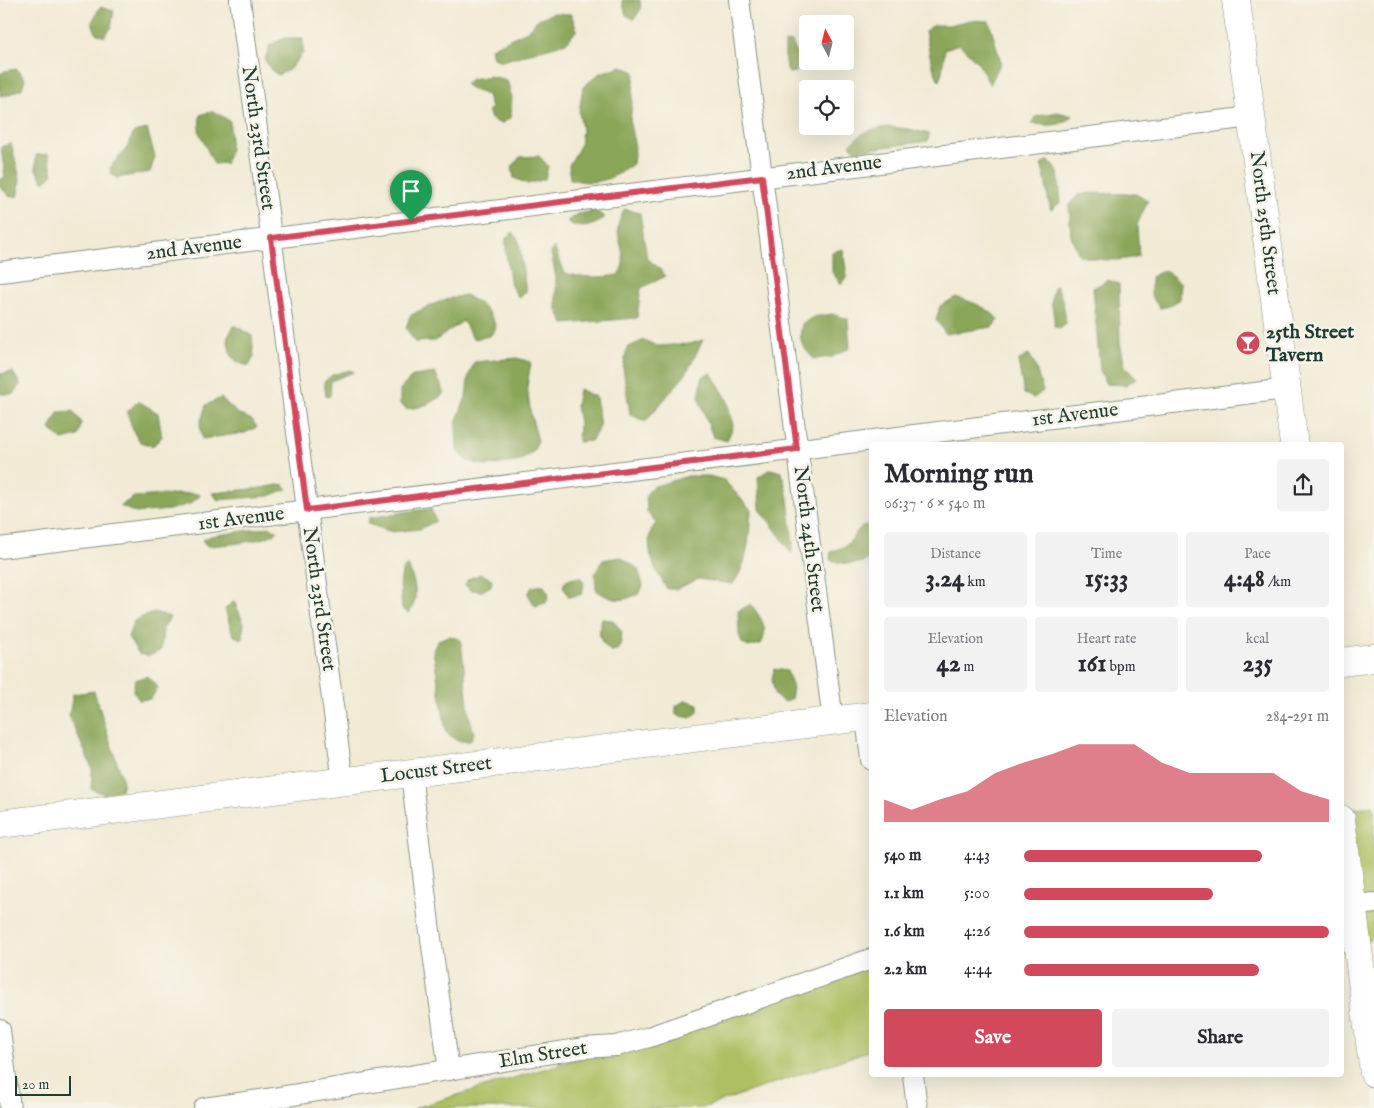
<!DOCTYPE html>
<html lang="en">
<head>
<meta charset="utf-8">
<style>
  :root { --surface:#fff; --page:#f2f2f3; --text:#2b2b33; --muted:#7c7c81; --accent:#d1495b }
  body { margin:0; font-family:"IM FELL English",serif; background:var(--page); color:var(--text); height:100vh; display:flex; flex-direction:column; font-size:19px; white-space:nowrap }
  * { box-sizing:border-box; margin:0 }
  p { font-size:16px; color:var(--muted) }
  .icon { flex:none; width:28px; height:28px; fill:none; stroke:currentColor; stroke-width:2; stroke-linecap:round; stroke-linejoin:round }
  .map { position:relative; flex:1; overflow:hidden }
  .details { position:absolute; left:869px; top:442px; width:475px; height:635px; display:flex; flex-direction:column; background:var(--surface); border-radius:5px; box-shadow:0 5px 20px #0002 }
  .details>* { flex:none }
  .needle { width:32px; rotate:353deg }
  .controls { position:absolute; left:799px; top:15px; display:grid; gap:10px }
  .controls a { display:grid; place-items:center; width:55px; height:55px; border-radius:5px; background:var(--surface); box-shadow:0 5px 20px #0002; font-size:25px }
  .scale { position:absolute; left:15px; bottom:12px; width:56px; box-sizing:border-box; padding-left:5px; border:2px solid #1f3d34; border-top:0; font-size:14px; line-height:18px; white-space:nowrap; color:#1f3d34; -webkit-text-stroke:4px #f7f3e8; paint-order:stroke }
  .pin { position:absolute; display:grid; place-items:center; width:42px; height:42px; color:#fff; margin:-51px -21px; border-radius:50% 50% 50% 0; rotate:-45deg; box-shadow:0 0 5px #0007 }
  .pin .icon { rotate:45deg }
  .round { display:grid; place-items:center; flex:none; width:52px; height:52px; border-radius:5px; background:var(--page) }
  .overview { display:flex; align-items:center; justify-content:space-between; height:85px; padding:0 15px }
  h1 { font-size:28px; font-weight:700; line-height:38px }
  .metrics { display:grid; grid-template-columns:repeat(3,1fr); gap:8px; height:85px; padding:5px 15px }
  .metrics div { display:grid; align-content:center; border-radius:5px; background:var(--page); text-align:center }
  .metrics b { font-size:25px; font-weight:700 }
  .metrics small { font-size:14px; font-weight:400 }
  .metrics p { font-size:14px }
  .chart { height:140px; padding:10px 15px }
  .chart p { display:flex; justify-content:space-between }
  .chart svg { width:100%; height:90px; margin-top:5px; fill:var(--accent); opacity:.7 }
  .button { display:flex; gap:10px; margin-top:auto; padding:10px 15px }
  .button a { flex:1; height:58px; border-radius:5px; background:var(--accent); color:#fff; font-size:20px; font-weight:700; line-height:58px; text-align:center }
  .button a+a { background:var(--page); color:var(--text) }
  ul { padding:0 15px; list-style:none; font-size:16px }
  li { display:grid; grid-template-columns:80px 60px 1fr; align-items:center; height:38px }
  li i { height:12px; border-radius:6px; background:var(--accent) }
  .map>svg:first-child { display:block }
  .green { fill:#adbf62; stroke:#667e4b }
  .forest { fill:#8aa658; stroke:#547246 }
  .lines { fill:none; stroke-linecap:round; stroke-linejoin:round }
  .street-casing { stroke:#889484; stroke-width:22 }
  .secondary-casing { stroke:#889484; stroke-width:29 }
  .street { stroke:#fff; stroke-width:20 }
  .secondary { stroke:#fff; stroke-width:28 }
  .route-casing { stroke:#fff; stroke-width:10 }
  .route { stroke:#d1495b; stroke-width:6 }
  .labels { text-anchor:middle; dominant-baseline:central; stroke-width:5; stroke-linejoin:round; paint-order:stroke }
  .street-label { font-size:20px; fill:#1f3d34; stroke:#f7f3e8 }
  .poi-label { font-size:20px; font-weight:bold; fill:#1f3d34; stroke:#f7f3e8; text-anchor:start }
</style>
</head>
<body>
<div class="map">
<svg width="1374" height="1108" viewBox="0 0 1374 1108">
  <rect width="100%" height="100%" fill="#f7f3e8"/>
  <filter id="ink" filterUnits="userSpaceOnUse"><feTurbulence type="fractalNoise" baseFrequency=".02" numOctaves="2"/><feDisplacementMap in="SourceGraphic" scale="10" xChannelSelector="R" yChannelSelector="G"/><feConvolveMatrix kernelMatrix="1 2 1 2 8 2 1 2 1" color-interpolation-filters="sRGB"/></filter>
  <filter id="wash" filterUnits="userSpaceOnUse"><feTurbulence type="fractalNoise" baseFrequency=".0096" numOctaves="4" result="noise"/><feDisplacementMap in="SourceGraphic" scale="20" xChannelSelector="R" yChannelSelector="G"/><feGaussianBlur stdDeviation="1.12" result="paint"/><feColorMatrix in="noise" values="0 0 0 0 0 0 0 0 0 0 0 0 0 0 0 0 0 1.4 0 .05"/><feComposite in="paint" operator="in"/></filter>
  <g filter="url(#wash)">
    <rect width="100%" height="100%" fill="#f1ebd5"/>
    <!-- green -->
    <g class="green">
      <path d="M1374,806V934L1361,948L1341,952V812L1354,808Z"/>
      <path d="M871,959V1050L702,1108H415L649,1037Z"/>
    </g>
    <!-- forest -->
    <g class="forest">
      <path d="M622,0H640L641,9L634,19L626,15Z"/>
      <path d="M100,7L114,11L111,28L104,37L96,33L92,22Z"/>
      <path d="M553,13L571,14L577,30L566,43L502,61L493,58L491,48L527,31L538,19Z"/>
      <path d="M970,20L989,21L1001,62L990,85L978,63L959,44L945,49L942,72L939,81L932,65L925,31L934,25H949Z"/>
      <path d="M285,38H303V53L289,70L278,75L271,70L265,60L270,45Z"/>
      <path d="M792,42L799,60L796,72L789,73L785,62V43Z"/>
      <path d="M622,66L635,72L630,124L635,147L633,164C610,180 598,186 570,179L569,165L580,146L582,130L579,112L583,87L600,73Z"/>
      <path d="M17,69L25,79L22,89L8,95L0,96V74L5,71Z"/>
      <path d="M490,76L507,80L512,97L511,117L501,124L491,119L488,110L491,108L487,95L473,90L465,84L471,79Z"/>
      <path d="M213,111L230,121V148L226,163L214,164L199,132L200,115Z"/>
      <path d="M1057,112L1073,116C1059,128 1048,125 1031,124L1035,117Z"/>
      <path d="M889,127L909,129L929,134L928,141L856,151L850,145C862,131 871,129 889,127Z"/>
      <path d="M147,129L155,157L150,172L117,178L111,174L110,168L121,154L127,148L134,132Z"/>
      <path d="M11,143L20,178L18,196L10,197L0,187V180L5,177L1,147Z"/>
      <path d="M48,154L53,174L44,182L36,170V155Z"/>
      <path d="M539,156L548,166L545,179L528,184L514,178L512,167L520,157Z"/>
      <path d="M1048,160L1058,172L1061,202L1051,210C1046,195 1047,180 1041,165Z"/>
      <path d="M1090,193L1136,194L1148,201L1137,225L1139,256C1120,262 1098,261 1079,255L1071,236L1069,205L1078,195Z"/>
      <path d="M624,209L640,213L647,259L658,267L666,276L641,288L637,318L564,324L556,307V277L551,253L554,247L565,273C581,278 600,278 618,275C630,259 618,246 618,228C618,222 622,215 624,209Z"/>
      <path d="M595,211L605,217C595,227 578,231 567,221L578,214Z"/>
      <path d="M513,232L519,241L526,292L519,298L511,286L506,254V238Z"/>
      <path d="M843,249L847,276L841,284L832,272V252Z"/>
      <path d="M1165,270L1181,283L1180,299L1169,306L1160,308L1151,296V277Z"/>
      <path d="M1108,280L1119,284L1120,342L1125,366L1137,378L1126,385L1106,384L1100,370L1093,288Z"/>
      <path d="M1056,285C1063,297 1065,310 1066,324L1060,329L1054,326C1056,311 1046,302 1056,285Z"/>
      <path d="M465,295C481,304 491,310 496,328L490,336L473,339L463,321L435,341L415,342L406,328L410,316C428,305 445,299 465,295Z"/>
      <path d="M956,297C973,302 987,307 999,320L992,327L946,334L936,320L940,306Z"/>
      <path d="M832,314L848,319L850,348L832,357L814,359C802,347 798,341 802,324L813,317Z"/>
      <path d="M235,325L252,336L254,357L249,366C229,361 231,355 227,337Z"/>
      <path d="M644,340L657,346L690,344L703,340L686,374L645,422L630,414L623,368L627,348Z"/>
      <path d="M1029,354L1035,365L1043,391L1034,398L1024,394L1018,361Z"/>
      <path d="M517,358L531,362L527,387L531,415L538,441L533,452L520,461L487,466L467,461L457,450L456,429L457,420L466,397L468,378L474,362Z"/>
      <path d="M350,370L354,372L331,381L330,396L326,397L324,382L332,375Z"/>
      <path d="M13,372L20,384L14,394H0V374Z"/>
      <path d="M435,373L445,393C433,403 421,408 406,409L400,404V389L413,376Z"/>
      <path d="M711,373L727,399L733,426L727,441L713,437L699,399L702,377Z"/>
      <path d="M579,389L596,397L600,427L591,441L578,442L579,423L576,406Z"/>
      <path d="M221,398L237,413L252,420L257,427L245,433L202,439L200,424L206,405Z"/>
      <path d="M138,401L158,413L162,437L153,446L140,442L134,433L127,412Z"/>
      <path d="M73,411L82,423L78,436L62,440L50,429L58,412Z"/>
      <path d="M770,469L782,472L788,498L793,544L791,553L780,536L760,509L758,477Z"/>
      <path d="M688,476H709L724,480L751,510C749,536 749,562 733,584L698,579L677,589H667C657,574 646,553 650,534C651,530 654,526 656,523L647,512L646,495L652,487Z"/>
      <path d="M283,484L287,489L269,496L218,500L212,493L261,488Z"/>
      <path d="M192,493L201,495L190,504L169,510L136,513L120,506L134,497Z"/>
      <path d="M431,509L436,521L420,529L392,532L368,524L369,518L410,511Z"/>
      <path d="M871,524V559C856,565 846,565 830,560L831,552C835,550 842,548 846,545C858,536 853,528 871,524Z"/>
      <path d="M270,527L278,531C267,542 223,545 207,546L202,540L211,536Z"/>
      <path d="M621,557L638,569L643,585L640,593C621,603 612,601 596,590L595,574L603,560Z"/>
      <path d="M408,565C415,583 420,597 409,613L402,609L400,585L402,570Z"/>
      <path d="M481,574L492,579L491,586L482,591L470,590L465,585L468,579Z"/>
      <path d="M580,577L584,583L582,594L569,597L563,586L566,580Z"/>
      <path d="M543,585L549,594L546,603L535,606L528,594L532,587Z"/>
      <path d="M234,601L244,623L242,640L233,635L225,609Z"/>
      <path d="M751,604C760,617 770,628 761,644L748,647L742,643L739,635L738,611Z"/>
      <path d="M154,612L170,617L163,629L161,650L149,656L139,654L128,637L134,621Z"/>
      <path d="M602,619L613,620L622,632L620,648L612,652C599,642 597,635 602,619Z"/>
      <path d="M450,636L461,640L469,714L474,733L470,741H457L446,732L433,650L438,640Z"/>
      <path d="M774,669L787,671L793,688L791,699L784,702L775,696L772,679Z"/>
      <path d="M148,676L158,687L151,699L139,700L133,691L135,680Z"/>
      <path d="M94,691L123,781L121,790L104,794L91,789L92,768L69,716L73,694Z"/>
      <path d="M686,700L698,704V712L691,718L676,715V706Z"/>
    </g>
  </g>
  <g filter="url(#ink)">
    <g class="lines">
      <defs>
        <g id="street">
          <path d="M240,0L343,782"/>
          <path d="M739,0L833,721"/>
          <path d="M0,272L1251,117"/>
          <path d="M0,548L1286,389"/>
          <path d="M866,717L871,760"/>
          <path d="M411,773L429,924L449,1070"/>
          <path d="M1351,906L1374,903"/>
          <path d="M0,1030L10,1108"/>
          <path d="M913,1075L917,1108"/>
          <path d="M204,1108L274,1098L583,1048L616,1046L649,1037L871,959"/>
        </g>
        <g id="secondary">
          <path d="M1236,0L1294,445"/>
          <path d="M1341,662L1374,658"/>
          <path d="M1341,819L1374,1073"/>
          <path d="M0,824L871,716"/>
        </g>
      </defs>
      <!-- street casing -->
      <use href="#street" class="street-casing"/>
      <!-- secondary casing -->
      <use href="#secondary" class="secondary-casing"/>
      <!-- street -->
      <use href="#street" class="street"/>
      <!-- secondary -->
      <use href="#secondary" class="secondary"/>
    </g>
  </g>
  <g class="lines" filter="url(#ink)">
    <defs>
      <path id="route" d="M762,177L797,449L307,510L271,238Z"/>
    </defs>
    <!-- route casing -->
    <use href="#route" class="route-casing"/>
    <!-- route -->
    <use href="#route" class="route"/>
  </g>
  <!-- icons -->
  <defs>
    <symbol id="bar-disc" viewBox="-11 -11 22 22"><circle r="9.5" fill="#d1495b" stroke="#f7f3e8"/><path d="M-6-5H6L.8 .8V4.5H3.5V6h-7V4.5H-.8V.8Z" fill="#fff"/></symbol>
  </defs>
  <g fill-rule="evenodd">
    <use href="#bar-disc" x="1234" y="329" width="28" height="28"/>
  </g>
  <g class="labels">
    <!-- street labels -->
    <g class="street-label">
      <text transform="translate(258 138) rotate(82)">North 23rd Street</text>
      <text transform="translate(834 168) rotate(-7)">2nd Avenue</text>
      <text transform="translate(1265 223) rotate(83)">North 25th Street</text>
      <text transform="translate(194 248) rotate(-7)">2nd Avenue</text>
      <text transform="translate(1075 415) rotate(-7)">1st Avenue</text>
      <text transform="translate(241 519) rotate(-7)">1st Avenue</text>
      <text transform="translate(809 539) rotate(83)">North 24th Street</text>
      <text transform="translate(319 599) rotate(82)">North 23rd Street</text>
      <text transform="translate(436 770) rotate(-7)">Locust Street</text>
      <text transform="translate(543 1055) rotate(-9)">Elm Street</text>
    </g>
    <!-- poi labels -->
    <g class="poi-label">
      <text x="1266" y="332">25th Street<tspan x="1266" dy="23">Tavern</tspan></text>
    </g>
  </g>
</svg>
<div class="controls">
<a><svg class="needle" viewBox="-14 -14 28 28"><path d="M0-13l5 13h-10z" fill="#e53935"/><path d="M0 13l5-13h-10z" fill="#7c7c81"/></svg></a>
<a><svg class="icon" aria-label="locate" viewBox="0 0 24 24"><circle cx="12" cy="12" r="6"/><path d="M12 2v4M12 18v4M2 12h4M18 12h4"/></svg></a>
</div>
<div class="scale">20 m</div>
<div class="pin" style="left:411px;top:221px;background:#1e9e55"><svg class="icon" aria-label="arrive" viewBox="0 0 24 24"><path d="M6 21V4h12l-3 4 3 4H6"/></svg></div>
<section class="details">
<div class="overview"><div><h1>Morning run</h1><p>06:37 · 6 × 540 m</p></div><a class="round"><svg class="icon" aria-label="share" viewBox="0 0 24 24"><path d="M12 15V3M7 8l5-5 5 5M5 13v7h14v-7"/></svg></a></div>
<div class="metrics">
<div><p>Distance</p><b>3.24<small> km</small></b></div>
<div><p>Time</p><b>15:33</b></div>
<div><p>Pace</p><b>4:48<small> /km</small></b></div>
</div>
<div class="metrics">
<div><p>Elevation</p><b>42<small> m</small></b></div>
<div><p>Heart rate</p><b>161<small> bpm</small></b></div>
<div><p>kcal</p><b>235</b></div>
</div>
<div class="chart"><p><span>Elevation</span>284–291 m</p>
<svg viewBox="0 0 160 44" preserveAspectRatio="none"><path d="M0 44V33L10 38L20 33L30 29L40 20L50 15L60 11L70 6L80 6L90 6L100 15L110 20L120 20L130 20L140 20L150 29L160 33V44z"/></svg>
</div>
<ul>
<li><b>540 m</b>4:43<i style="width:78%"></i></li>
<li><b>1.1 km</b>5:00<i style="width:62%"></i></li>
<li><b>1.6 km</b>4:26<i style="width:100%"></i></li>
<li><b>2.2 km</b>4:44<i style="width:77%"></i></li>
</ul>
<div class="button"><a>Save</a><a>Share</a></div>
</section>
</div>
</body>
</html>
